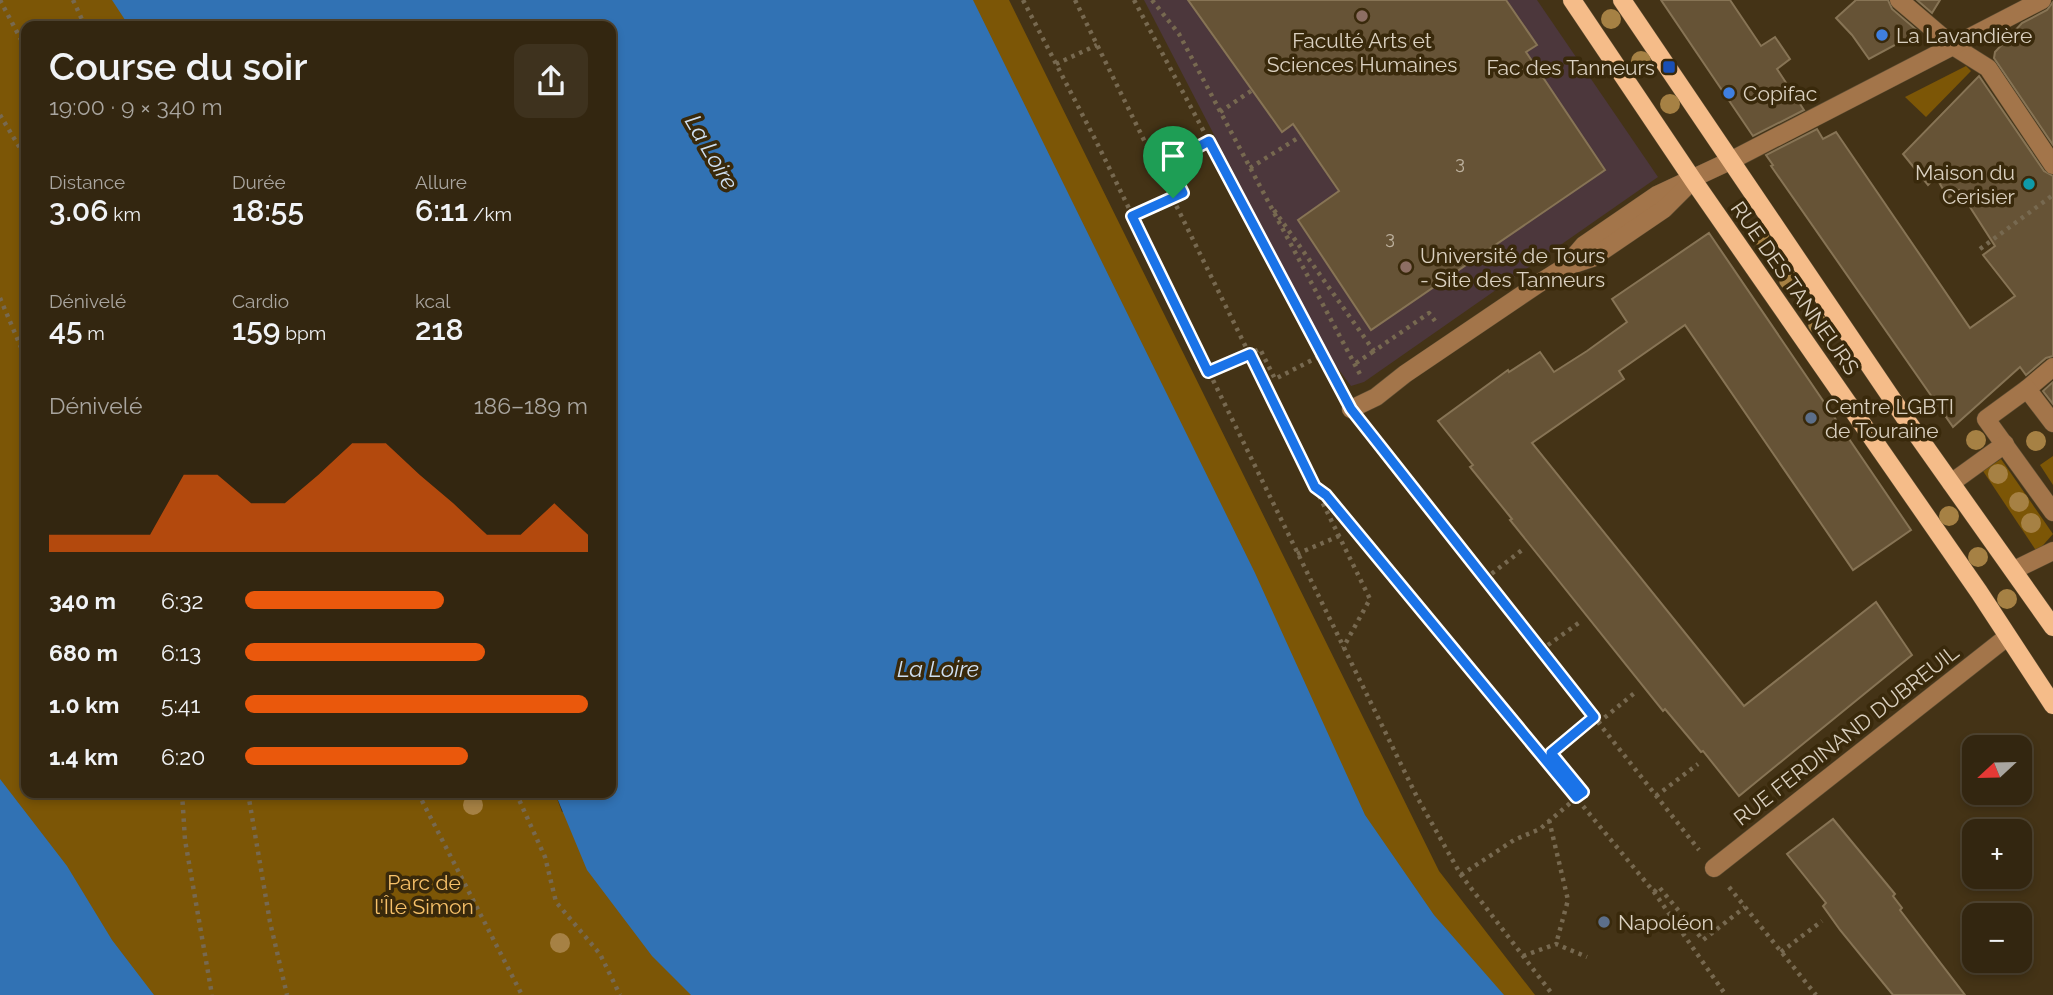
<!DOCTYPE html>
<html lang="fr">
<head>
<meta charset="utf-8">
<style>
  :root { --surface:#332610; --page:#3e321e; --text:#f1f3f6; --muted:#a9a59f; --line:#4e4330; --accent:#ea580c }
  body { margin:0; font-family:Raleway,sans-serif; background:var(--page); color:var(--text); height:100vh; display:flex; flex-direction:column; font-size:26px; white-space:nowrap }
  * { box-sizing:border-box; margin:0 }
  p { font-size:23px; color:var(--muted) }
  .icon { flex:none; width:38px; height:38px; fill:none; stroke:currentColor; stroke-width:2; stroke-linecap:round; stroke-linejoin:round }
  .map { position:relative; flex:1; overflow:hidden }
  .details { position:absolute; left:21px; top:21px; width:595px; height:777px; display:flex; flex-direction:column; background:var(--surface); border-radius:14px; box-shadow:0 4px 10px #0003,0 0 0 2px var(--line) }
  .details>* { flex:none }
  .needle { width:46px; rotate:248deg }
  .controls { position:absolute; left:1962px; top:735px; display:grid; gap:14px }
  .controls a { display:grid; place-items:center; width:70px; height:70px; border-radius:14px; background:var(--surface); box-shadow:0 4px 10px #0003,0 0 0 2px var(--line); font-size:35px }
  .pin { position:absolute; display:grid; place-items:center; width:60px; height:60px; color:#fff; margin:-72px -30px; border-radius:50% 50% 50% 0; rotate:-45deg; box-shadow:0 0 7px #0007 }
  .pin .icon { rotate:45deg }
  .round { display:grid; place-items:center; flex:none; width:74px; height:74px; border-radius:14px; background:var(--page) }
  .summary { display:flex; align-items:center; justify-content:space-between; height:119px; padding:0 28px }
  h1 { font-size:38px; font-weight:600; line-height:52px }
  .metrics { display:grid; grid-template-columns:repeat(3,1fr); gap:10px; height:119px; padding:7px 28px }
  .metrics div { display:grid; align-content:center }
  .metrics b { font-size:30px; font-weight:600 }
  .metrics small { font-size:19px; font-weight:400 }
  .metrics p { font-size:19px }
  .chart { height:196px; padding:14px 28px }
  .chart p { display:flex; justify-content:space-between }
  .chart svg { width:100%; height:126px; margin-top:7px; fill:var(--accent); opacity:.7 }
  ul { padding:0 28px; list-style:none; font-size:23px }
  li { display:grid; grid-template-columns:112px 84px 1fr; align-items:center; height:52px }
  li i { height:18px; border-radius:9px; background:var(--accent) }
  .map>svg:first-child { display:block }
  .education { fill:#4c373c }
  .green { fill:#7c5606; fill-rule:evenodd }
  .water { fill:#3172b4 }
  .building { fill:#665336; stroke:#877455; stroke-width:2 }
  .lines { fill:none; stroke-linecap:round; stroke-linejoin:round }
  .minor-casing { stroke:#5f4f35; stroke-width:19 }
  .major-casing { stroke:#5f4f35; stroke-width:19 }
  .path { stroke:#776950; stroke-width:4.5; stroke-dasharray:3.5 5; stroke-linecap:butt }
  .minor { stroke:#a3754a; stroke-width:18 }
  .major { stroke:#f5bc89; stroke-width:18 }
  .tree { fill:#a68144 }
  .route-casing { stroke:#fff; stroke-width:14 }
  .route { stroke:#1a73e8; stroke-width:9 }
  .education-dot { fill:#8d6e63; stroke:#39290b; stroke-width:2.5 }
  .shop-dot { fill:#3f7fe0; stroke:#39290b; stroke-width:2.5 }
  .transit-dot { fill:#1a4fb4; stroke:#39290b; stroke-width:2.5 }
  .culture-dot { fill:#0f9aa8; stroke:#39290b; stroke-width:2.5 }
  .service-dot { fill:#5c6f8a; stroke:#39290b; stroke-width:2.5 }
  .labels { text-anchor:middle; dominant-baseline:central; stroke-width:7; stroke-linejoin:round; paint-order:stroke }
  .number-label { font-size:18px; fill:#bdb19e }
  .poi-label { font-size:21px; fill:#dad0c0; stroke:#39290b; text-anchor:start }
  .street-label { font-size:21px; fill:#dad0c0; stroke:#39290b }
  .park-label { font-size:21px; fill:#f7c169; stroke:#39290b }
  .water-label { font-size:23px; font-style:italic; fill:#cfdff1; stroke:#39290b }
</style>
</head>
<body>
<div class="map">
<svg width="2053" height="995" viewBox="0 0 2053 995">
  <rect width="100%" height="100%" fill="#443316"/>
  <!-- education -->
  <path class="education" d="M1144,0H1537L1658,177L1364,382L1351,386L1330,358Z"/>
  <!-- green -->
  <g class="green">
    <path d="M0,0H1009L1439,871L1535,995H0ZM26,26H611V793L562,812L555,793H26Z"/>
    <path d="M1966,66L1971,71L1926,117L1905,97Z"/>
    <path d="M2053,456V485L2040,465Z"/>
    <path d="M2001,459L2053,534L2037,552L1983,471Z"/>
  </g>
  <!-- water -->
  <g class="water">
    <path d="M112,0H973L1255,573L1365,815L1434,915L1504,995H691L652,956L587,870L555,793H611V26H129Z"/>
    <path d="M0,779L67,866L112,940L154,995H0Z"/>
  </g>
  <!-- building -->
  <g class="building">
    <path d="M1188,0H1506L1537,45L1526,52L1605,170L1371,330L1298,220L1339,191L1293,124L1282,132Z"/>
    <path d="M1661,0H1730L1761,46L1775,37L1790,59L1777,69L1804,110L1753,136Z"/>
    <path d="M1856,0H1888L1892,9L1919,32L1869,59L1852,35L1836,18Z"/>
    <path d="M1917,0H1940L1932,13Z"/>
    <path d="M2053,2V145L1994,58L1995,52L2022,23L2047,10Z"/>
    <path d="M1979,76L2044,171L2053,176V356L2046,358L2026,375L2020,367L1953,427L1771,166L1773,165L1766,155L1817,129L1823,139L1836,132L1970,328L2015,296L1983,255L1995,246L1959,190L1948,198L1936,177L1928,185L1903,154Z"/>
    <path d="M1709,233L1911,530L1853,570L1685,325L1619,371L1624,379L1532,443L1744,706L1876,602L1912,655L1739,796L1703,751L1701,752L1665,709L1663,711L1510,520L1512,519L1470,467L1473,465L1438,421L1508,370L1509,372L1540,352L1554,372L1587,351L1627,322L1612,299Z"/>
    <path d="M2053,382V404L2043,391Z"/>
    <path d="M1833,819L1895,894L1893,896L1902,908L1900,910L1965,995H1893L1840,930L1823,906L1826,903L1787,854Z"/>
  </g>
  <g class="lines">
    <defs>
      <g id="minor">
        <path d="M1899,0L1953,46L1988,68L2053,165"/>
        <path d="M1565,267L1584,245L1657,195L1732,160L2042,0"/>
        <path d="M2027,389L2053,367"/>
        <path d="M1351,409L1376,397L1405,374L1541,282L1565,267L1592,258L1664,209L1688,185"/>
        <path d="M2053,423L2027,389L1986,419L2053,512"/>
        <path d="M1951,483L2005,444"/>
        <path d="M2014,570L2053,551"/>
        <path d="M1714,868L2007,637"/>
      </g>
      <g id="major">
        <path d="M1572,0L1693,180L1979,592L2053,705"/>
        <path d="M1622,0L1905,418L2053,627"/>
      </g>
    </defs>
    <!-- minor casing -->
    <use href="#minor" class="minor-casing"/>
    <!-- major casing -->
    <use href="#major" class="major-casing"/>
    <!-- path -->
    <g class="path">
      <path d="M0,0L26,49"/>
      <path d="M73,0L85,26"/>
      <path d="M1023,0L1097,143L1417,797L1461,875L1553,995"/>
      <path d="M1075,0L1370,599L1343,648"/>
      <path d="M1134,0L1339,386"/>
      <path d="M1152,0L1179,34L1362,378"/>
      <path d="M1056,64L1097,45"/>
      <path d="M1220,112L1251,91"/>
      <path d="M0,115L26,158"/>
      <path d="M1250,168L1301,136"/>
      <path d="M1274,210L1374,351L1429,313L1435,321"/>
      <path d="M1132,217L1183,193L1168,163L1208,142"/>
      <path d="M1980,249L2053,195"/>
      <path d="M0,298L26,359"/>
      <path d="M1356,363L1374,351"/>
      <path d="M1208,372L1260,349L1275,379L1322,355"/>
      <path d="M1366,428L1699,850"/>
      <path d="M1316,487L1326,495L1654,892L1725,994"/>
      <path d="M1297,554L1339,536"/>
      <path d="M1485,579L1522,550"/>
      <path d="M1541,650L1580,622"/>
      <path d="M1598,723L1637,691"/>
      <path d="M182,793L185,840L212,995"/>
      <path d="M248,793L270,922L287,995"/>
      <path d="M418,793L522,995"/>
      <path d="M516,793L545,857L556,902L600,954L620,995"/>
      <path d="M1656,796L1698,764"/>
      <path d="M1549,820L1568,900L1556,944"/>
      <path d="M1461,875L1514,840L1540,829L1583,792L1551,753L1594,717"/>
      <path d="M1729,887L1816,995"/>
      <path d="M1654,892L1659,887L1703,940L1745,907"/>
      <path d="M1781,952L1822,921"/>
      <path d="M1523,956L1556,944L1587,957"/>
    </g>
    <!-- minor -->
    <use href="#minor" class="minor"/>
    <!-- major -->
    <use href="#major" class="major"/>
  </g>
  <!-- trees -->
  <g class="tree">
    <circle cx="1611" cy="19" r="10"/>
    <circle cx="1641" cy="61" r="10"/>
    <circle cx="1670" cy="104" r="10"/>
    <circle cx="1759" cy="235" r="10"/>
    <circle cx="1789" cy="280" r="10"/>
    <circle cx="1818" cy="324" r="10"/>
    <circle cx="1976" cy="440" r="10"/>
    <circle cx="2036" cy="441" r="10"/>
    <circle cx="1998" cy="474" r="10"/>
    <circle cx="2019" cy="502" r="10"/>
    <circle cx="1949" cy="516" r="10"/>
    <circle cx="2031" cy="523" r="10"/>
    <circle cx="1978" cy="557" r="10"/>
    <circle cx="2007" cy="599" r="10"/>
    <circle cx="473" cy="805" r="10"/>
    <circle cx="560" cy="943" r="10"/>
  </g>
  <g class="lines">
    <defs>
      <path id="route" d="M1209,141L1351,409L1594,717L1551,753L1583,792L1576,797L1326,495L1315,487L1250,354L1208,372L1132,216L1183,193L1168,163Z"/>
    </defs>
    <!-- route casing -->
    <use href="#route" class="route-casing"/>
    <!-- route -->
    <use href="#route" class="route"/>
  </g>
  <!-- markers -->
  <g class="education-dot">
    <circle cx="1362" cy="16" r="7"/>
    <circle cx="1406" cy="267" r="7"/>
  </g>
  <g class="shop-dot">
    <circle cx="1882" cy="35" r="7"/>
    <circle cx="1729" cy="93" r="7"/>
  </g>
  <rect class="transit-dot" x="1662" y="60" width="14" height="14" rx="3.5"/>
  <circle class="culture-dot" cx="2029" cy="184" r="7"/>
  <g class="service-dot">
    <circle cx="1811" cy="418" r="7"/>
    <circle cx="1604" cy="922" r="7"/>
  </g>
  <g class="labels">
    <!-- number labels -->
    <g class="number-label">
      <text x="1460" y="162">3</text>
      <text x="1390" y="237">3</text>
    </g>
    <!-- poi labels -->
    <g class="poi-label">
      <text x="1896" y="35">La Lavandière</text>
      <text x="1362" y="40" text-anchor="middle">Faculté Arts et<tspan x="1362" dy="24">Sciences Humaines</tspan></text>
      <text x="1655" y="67" text-anchor="end">Fac des Tanneurs</text>
      <text x="1743" y="93">Copifac</text>
      <text x="2015" y="172" text-anchor="end">Maison du<tspan x="2015" dy="24">Cerisier</tspan></text>
      <text x="1420" y="255">Université de Tours<tspan x="1420" dy="24">- Site des Tanneurs</tspan></text>
      <text x="1825" y="406">Centre LGBTI<tspan x="1825" dy="24">de Touraine</tspan></text>
      <text x="1618" y="922">Napoléon</text>
    </g>
    <!-- street labels -->
    <g class="street-label">
      <text transform="translate(1795 288) rotate(55)">RUE DES TANNEURS</text>
      <text transform="translate(1846 735) rotate(-38)">RUE FERDINAND DUBREUIL</text>
    </g>
    <!-- park labels -->
    <g class="park-label">
      <text x="424" y="882">Parc de<tspan x="424" dy="24">l'Île Simon</tspan></text>
    </g>
    <!-- water labels -->
    <g class="water-label">
      <text transform="translate(712 152) rotate(60)">La Loire</text>
      <text x="938" y="668">La Loire</text>
    </g>
  </g>
</svg>
<div class="controls">
<a><svg class="needle" viewBox="-14 -14 28 28"><path d="M0-13l5 13h-10z" fill="#e53935"/><path d="M0 13l5-13h-10z" fill="#a9a59f"/></svg></a>
<a>+</a>
<a>−</a>
</div>
<div class="pin" style="left:1173px;top:198px;background:#1e9e55"><svg class="icon" aria-label="arrive" viewBox="0 0 24 24"><path d="M6 21V4h12l-3 4 3 4H6"/></svg></div>
<section class="details">
<div class="summary"><div><h1>Course du soir</h1><p>19:00 · 9 × 340 m</p></div><a class="round"><svg class="icon" aria-label="share" viewBox="0 0 24 24"><path d="M12 15V3M7 8l5-5 5 5M5 13v7h14v-7"/></svg></a></div>
<div class="metrics">
<div><p>Distance</p><b>3.06<small> km</small></b></div>
<div><p>Durée</p><b>18:55</b></div>
<div><p>Allure</p><b>6:11<small> /km</small></b></div>
</div>
<div class="metrics">
<div><p>Dénivelé</p><b>45<small> m</small></b></div>
<div><p>Cardio</p><b>159<small> bpm</small></b></div>
<div><p>kcal</p><b>218</b></div>
</div>
<div class="chart"><p><span>Dénivelé</span>186–189 m</p>
<svg viewBox="0 0 160 44" preserveAspectRatio="none"><path d="M0 44V38L10 38L20 38L30 38L40 17L50 17L60 27L70 27L80 17L90 6L100 6L110 17L120 27L130 38L140 38L150 27L160 38V44z"/></svg>
</div>
<ul>
<li><b>340 m</b>6:32<i style="width:58%"></i></li>
<li><b>680 m</b>6:13<i style="width:70%"></i></li>
<li><b>1.0 km</b>5:41<i style="width:100%"></i></li>
<li><b>1.4 km</b>6:20<i style="width:65%"></i></li>
</ul>
</section>
</div>
</body>
</html>
